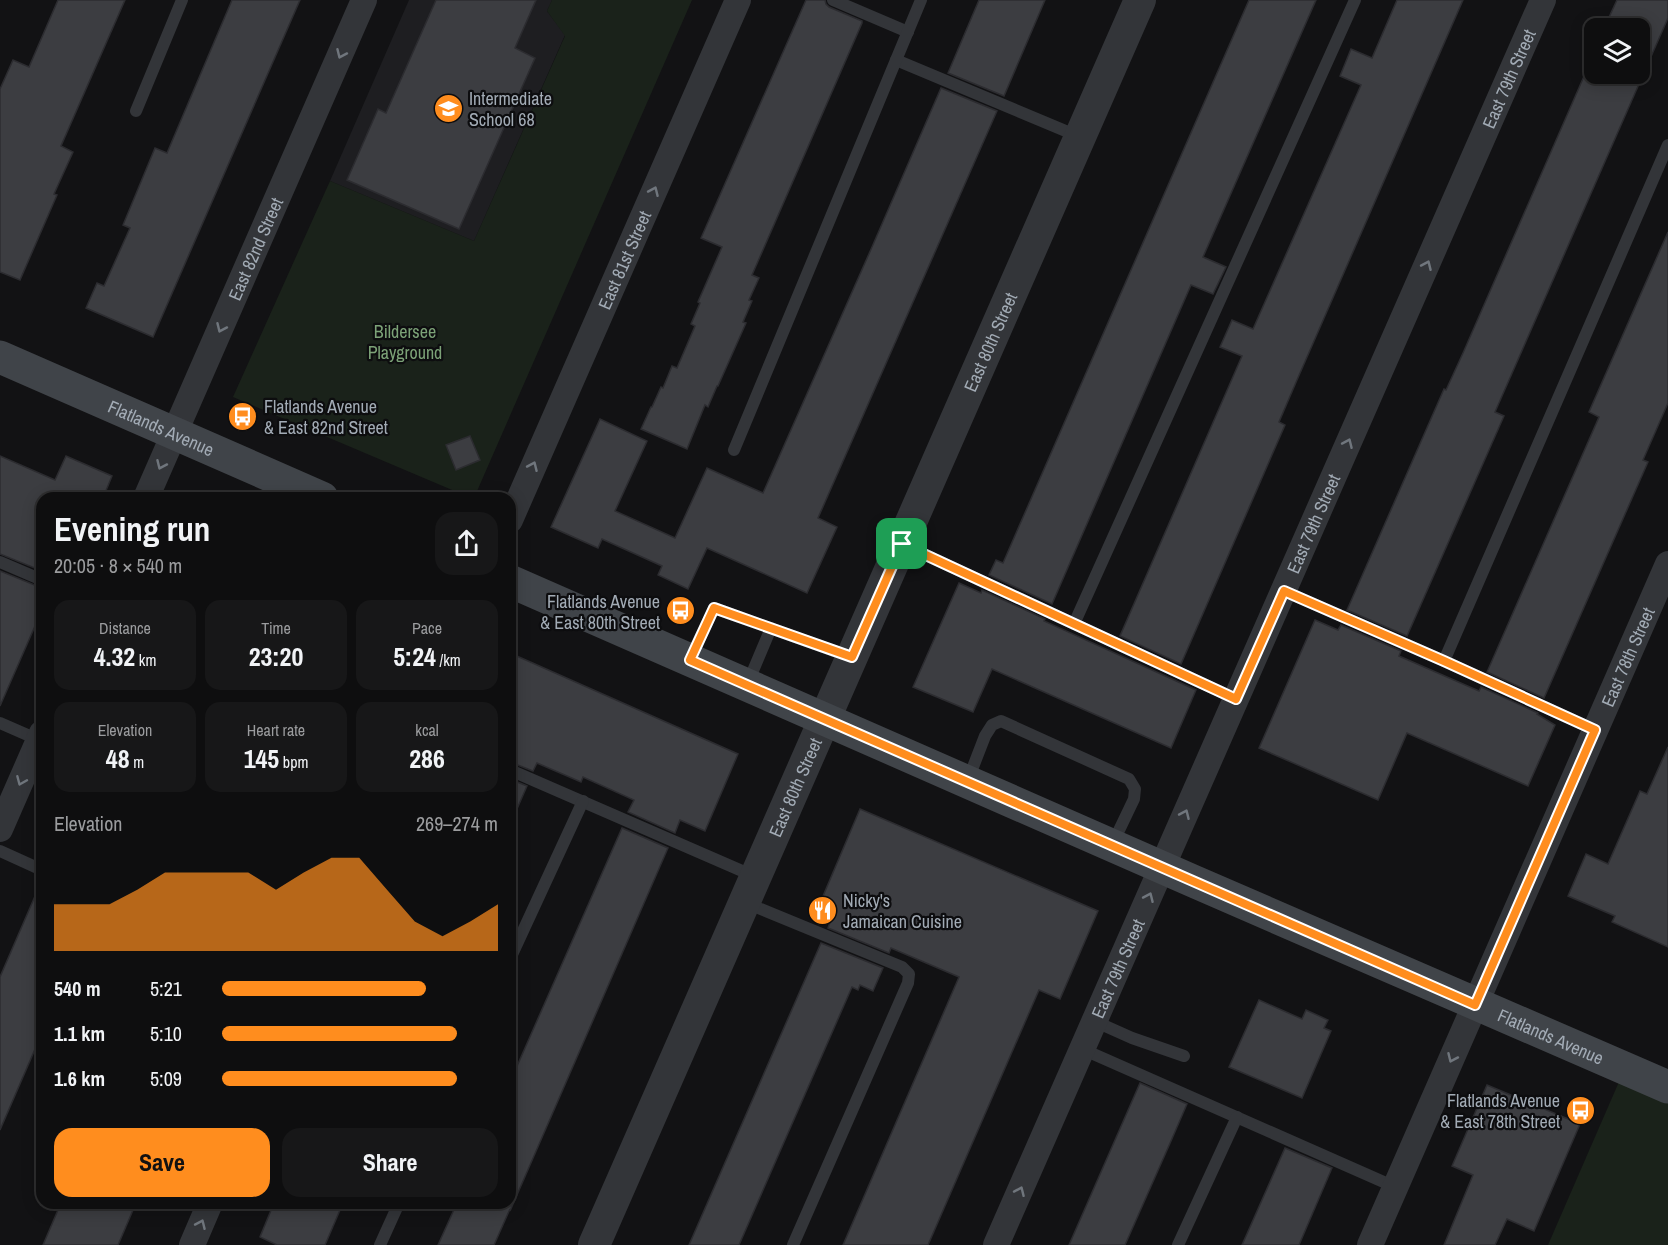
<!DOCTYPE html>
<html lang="en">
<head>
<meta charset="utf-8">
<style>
  :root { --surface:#0e0e0f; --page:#171718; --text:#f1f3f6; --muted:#9b9c9e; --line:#2e2e2f; --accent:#ff8d1e }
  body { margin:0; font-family:"Archivo Narrow",sans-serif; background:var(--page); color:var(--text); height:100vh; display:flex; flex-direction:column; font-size:22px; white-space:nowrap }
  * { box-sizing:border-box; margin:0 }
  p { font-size:20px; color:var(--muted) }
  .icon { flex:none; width:33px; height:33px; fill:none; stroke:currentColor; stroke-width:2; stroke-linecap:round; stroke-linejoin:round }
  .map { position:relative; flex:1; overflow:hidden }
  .side { position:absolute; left:36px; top:492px; width:480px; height:717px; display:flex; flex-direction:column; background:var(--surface); border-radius:18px; box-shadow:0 3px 15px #0003,0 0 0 2px var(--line) }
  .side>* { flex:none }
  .buttons { position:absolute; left:1584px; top:18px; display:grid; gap:12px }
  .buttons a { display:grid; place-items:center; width:66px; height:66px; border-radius:12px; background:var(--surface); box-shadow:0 3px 15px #0003,0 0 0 2px var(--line); font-size:30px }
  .pin { position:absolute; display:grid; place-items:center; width:51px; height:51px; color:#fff; margin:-26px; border-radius:12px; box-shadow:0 3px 9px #0006 }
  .round { display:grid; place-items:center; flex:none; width:63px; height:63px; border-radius:18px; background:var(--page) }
  .overview { display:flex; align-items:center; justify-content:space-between; height:102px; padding:0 18px }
  h1 { font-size:33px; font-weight:800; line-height:45px }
  .figures { display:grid; grid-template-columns:repeat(3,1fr); gap:9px; height:102px; padding:6px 18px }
  .figures div { display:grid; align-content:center; border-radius:15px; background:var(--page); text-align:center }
  .figures b { font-size:26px; font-weight:800 }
  .figures small { font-size:16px; font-weight:400 }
  .figures p { font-size:16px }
  .chart { height:168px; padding:12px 18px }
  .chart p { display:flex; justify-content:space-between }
  .chart svg { width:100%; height:108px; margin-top:6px; fill:var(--accent); opacity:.7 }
  .action { display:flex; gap:12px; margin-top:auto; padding:12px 18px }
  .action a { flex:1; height:69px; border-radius:18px; background:var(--accent); color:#111; font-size:24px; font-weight:800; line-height:69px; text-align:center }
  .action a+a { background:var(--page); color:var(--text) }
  ul { padding:0 18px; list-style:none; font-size:20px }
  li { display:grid; grid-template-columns:96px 72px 1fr; align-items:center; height:45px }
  li i { height:15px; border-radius:8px; background:var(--accent) }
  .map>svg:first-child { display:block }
  .built { fill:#1e1e21 }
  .green { fill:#1a221a }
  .building { fill:#3c3d41; stroke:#2c2c30; stroke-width:1.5 }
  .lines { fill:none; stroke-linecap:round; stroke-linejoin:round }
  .service { stroke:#333539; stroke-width:12 }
  .minor { stroke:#333539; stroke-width:26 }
  .tertiary { stroke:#333539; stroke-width:32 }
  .secondary { stroke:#404449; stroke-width:33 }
  .oneway { stroke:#70767d }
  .route-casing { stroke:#fff; stroke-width:12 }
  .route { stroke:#ff8d1e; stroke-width:8 }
  .labels { text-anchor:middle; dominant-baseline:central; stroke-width:4.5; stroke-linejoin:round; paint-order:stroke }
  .street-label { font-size:18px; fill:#a2abb5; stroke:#0d0d0f }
  .poi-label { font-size:18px; fill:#a2abb5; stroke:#0d0d0f; text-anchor:start }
  .park-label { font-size:18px; fill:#7ca277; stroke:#0d0d0f }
</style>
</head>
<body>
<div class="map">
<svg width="1668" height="1245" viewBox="0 0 1668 1245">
  <rect width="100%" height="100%" fill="#121214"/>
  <!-- built -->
  <path class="built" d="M409,0H552L547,11L565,35L474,241L330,181Z"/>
  <!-- green -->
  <g class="green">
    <path d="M552,0H692L474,498H471L233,397L330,181L474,241L565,36L547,11Z"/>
    <path d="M1625,1068L1668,1087V1245H1548Z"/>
  </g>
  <!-- building -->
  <g class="building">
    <path d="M58,0H125L61,146L73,152L54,194L57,195L20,280L0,272V89L13,60L29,67Z"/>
    <path d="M232,0H300L153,337L86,308L97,283L104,286L130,228L123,225L155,148L167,153Z"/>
    <path d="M436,0H536L515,48L535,58L459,229L347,180L378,109L386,113Z"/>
    <path d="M806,0H825L826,4L829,7L862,21V23L752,275L759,278L749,300L752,301L743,322L746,323L718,386H717L708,407L705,405L687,449L641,429L651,407H652L661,387L663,388L672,366L677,368L695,326L691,324L700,303L698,302L722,247L701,238Z"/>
    <path d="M979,0H1045L1004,96L948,73Z"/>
    <path d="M1249,0H1316L1203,257L1226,267L1213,294L1191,285L1052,604L989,575L996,560L1003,563Z"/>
    <path d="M1397,0H1463L1297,380L1279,422L1285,425L1181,664L1120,636L1242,356L1220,347L1232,320L1253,329L1361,85L1340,76L1351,49L1372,58Z"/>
    <path d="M1617,0H1668V18L1495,412L1504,416L1407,636L1347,610L1444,389L1446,390L1463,353L1585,74H1640V28H1604Z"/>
    <path d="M941,88L997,111L818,518L837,527L807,593L707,548L688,589L658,575L662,566L602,539L598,548L551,527L600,419L647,441L615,511L675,538L707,468L763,493L872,247Z"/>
    <path d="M1668,232V403L1643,460L1648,462L1544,698L1487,672L1599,417L1589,412Z"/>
    <path d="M470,436L480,460L456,470L446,445Z"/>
    <path d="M0,456L55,480L66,456L112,476L103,498H42V571L0,554Z"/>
    <path d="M0,571L42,588V610L0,706Z"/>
    <path d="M959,583L981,593L982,590L1045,619L1044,621L1196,690L1171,748L992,669L973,712L913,687Z"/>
    <path d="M1315,620L1338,630L1341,625L1401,651L1399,656L1479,691L1481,687L1538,713L1537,714L1555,725L1528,786L1407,733L1378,800L1259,748Z"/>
    <path d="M510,653L738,754L705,831L680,820L675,833L628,812L634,800L583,777L581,782L537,763L533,771L510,762Z"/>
    <path d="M1668,747V947L1612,922L1615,916L1568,896L1586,854L1608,864L1640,791L1647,794Z"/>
    <path d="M510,779L527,786L510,825Z"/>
    <path d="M860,809L1098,911L1060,999L1039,990L928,1245H843L959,977L891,948L889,953L828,928L830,922L815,915Z"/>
    <path d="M622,828L668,848L510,1211V1209L494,1245H438L457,1203H510V1082Z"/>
    <path d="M42,880V1033L0,1130V977Z"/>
    <path d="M821,943L883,968L873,991L860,985L858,990L852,987L739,1245H689Z"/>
    <path d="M1259,1000L1302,1019L1306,1010L1328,1020L1324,1028L1331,1031L1302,1098L1229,1067Z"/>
    <path d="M1140,1083L1187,1104L1171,1141L1125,1245H1069Z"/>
    <path d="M1487,1085L1580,1124L1534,1231L1507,1219L1495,1245H1444L1473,1175L1452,1166Z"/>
    <path d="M1285,1148L1332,1168L1299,1245H1242Z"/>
    <path d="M61,1203H136L118,1245H43Z"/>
    <path d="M274,1203H343L325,1245H277L260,1237Z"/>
  </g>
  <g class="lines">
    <!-- service -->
    <g class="service">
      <path d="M833,0L908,32"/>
      <path d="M896,60L1080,137"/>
      <path d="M136,111L182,0"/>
      <path d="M734,450L921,0"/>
      <path d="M902,544L1236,699"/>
      <path d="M0,562L42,580"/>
      <path d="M1284,591L1444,661L1668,145"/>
      <path d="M1074,624L1355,0"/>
      <path d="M690,659L714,608L851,657"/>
      <path d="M1444,661L1595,730"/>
      <path d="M747,685L771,628"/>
      <path d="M0,723L39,740"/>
      <path d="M510,770L756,877"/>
      <path d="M968,780L985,736L992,725L1001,721L1129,779L1135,789L1134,799L1112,845"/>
      <path d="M0,851L42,870"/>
      <path d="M746,903L902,967L909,974L908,983L793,1245"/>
      <path d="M510,959L583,801"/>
      <path d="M1094,1021L1132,1038L1184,1056"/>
      <path d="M1082,1049L1395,1187"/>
      <path d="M380,1245L399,1203"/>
      <path d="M1178,1245L1237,1117"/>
    </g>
    <!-- minor -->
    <g class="minor">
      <path id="s1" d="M146,498L364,0"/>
      <path id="s2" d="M510,520L738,0"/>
      <path d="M0,829L42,733"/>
      <path d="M192,1245L210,1203"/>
      <path id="s3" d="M996,1245L1543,0"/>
      <path id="s4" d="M1370,1245L1668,564"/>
    </g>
    <!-- tertiary -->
    <path class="tertiary" id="s5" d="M594,1245L1140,0"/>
    <!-- secondary -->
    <g class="secondary">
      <path id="s6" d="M0,357L322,498"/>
      <path id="s7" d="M510,581L1193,881L1668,1087"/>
    </g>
  </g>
  <!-- one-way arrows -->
  <defs><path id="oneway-chevron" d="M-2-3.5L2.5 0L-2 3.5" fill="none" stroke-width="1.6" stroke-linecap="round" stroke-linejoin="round" transform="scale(1.5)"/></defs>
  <g class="oneway">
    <use href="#oneway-chevron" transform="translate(341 54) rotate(114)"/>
    <use href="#oneway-chevron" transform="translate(654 191) rotate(-66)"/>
    <use href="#oneway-chevron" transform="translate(1427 265) rotate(-66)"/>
    <use href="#oneway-chevron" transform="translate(221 328) rotate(114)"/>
    <use href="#oneway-chevron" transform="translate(1348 443) rotate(-66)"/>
    <use href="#oneway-chevron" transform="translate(161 465) rotate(114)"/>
    <use href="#oneway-chevron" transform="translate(533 466) rotate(-66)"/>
    <use href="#oneway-chevron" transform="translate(21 781) rotate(113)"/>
    <use href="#oneway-chevron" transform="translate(1185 814) rotate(-66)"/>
    <use href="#oneway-chevron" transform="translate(1149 897) rotate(-66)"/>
    <use href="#oneway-chevron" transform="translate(1452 1058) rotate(114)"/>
    <use href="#oneway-chevron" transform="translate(1020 1191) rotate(-66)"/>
    <use href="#oneway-chevron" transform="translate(201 1224) rotate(-66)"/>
  </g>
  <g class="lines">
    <defs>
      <path id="route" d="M902,544L1236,699L1284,591L1444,661L1595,730L1475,1005L690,660L714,608L852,657Z"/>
    </defs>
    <!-- route casing -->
    <use href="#route" class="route-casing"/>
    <!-- route -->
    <use href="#route" class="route"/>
  </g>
  <!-- icons -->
  <defs>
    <symbol id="school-disc" viewBox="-11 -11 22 22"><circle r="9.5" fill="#ff8d1e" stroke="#0d0d0f"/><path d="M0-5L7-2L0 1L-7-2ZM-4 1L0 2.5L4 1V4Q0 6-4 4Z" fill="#fff"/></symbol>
    <symbol id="bus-disc" viewBox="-11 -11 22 22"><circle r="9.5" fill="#ff8d1e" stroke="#0d0d0f"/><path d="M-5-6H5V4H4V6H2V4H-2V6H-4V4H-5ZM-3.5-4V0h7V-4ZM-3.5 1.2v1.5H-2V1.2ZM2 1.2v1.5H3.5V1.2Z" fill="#fff"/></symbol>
    <symbol id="restaurant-disc" viewBox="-11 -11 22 22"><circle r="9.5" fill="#ff8d1e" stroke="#0d0d0f"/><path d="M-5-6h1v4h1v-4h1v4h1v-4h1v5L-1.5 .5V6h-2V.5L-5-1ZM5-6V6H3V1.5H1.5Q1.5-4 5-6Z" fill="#fff"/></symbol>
  </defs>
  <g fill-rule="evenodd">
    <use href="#school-disc" x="432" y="92" width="33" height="33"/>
    <use href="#bus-disc" x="226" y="400" width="33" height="33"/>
    <use href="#bus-disc" x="664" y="594" width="33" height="33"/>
    <use href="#restaurant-disc" x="806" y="894" width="33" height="33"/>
    <use href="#bus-disc" x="1564" y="1094" width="33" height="33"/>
  </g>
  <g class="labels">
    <!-- street labels -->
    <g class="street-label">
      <text stroke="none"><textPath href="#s3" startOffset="1274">East 79th Street</textPath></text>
      <text stroke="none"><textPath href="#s1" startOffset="272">East 82nd Street</textPath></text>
      <text stroke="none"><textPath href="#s2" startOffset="284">East 81st Street</textPath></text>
      <text stroke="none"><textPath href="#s5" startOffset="986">East 80th Street</textPath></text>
      <text stroke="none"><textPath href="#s6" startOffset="176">Flatlands Avenue</textPath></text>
      <text stroke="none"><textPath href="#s3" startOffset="788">East 79th Street</textPath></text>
      <text stroke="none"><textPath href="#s4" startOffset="642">East 78th Street</textPath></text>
      <text stroke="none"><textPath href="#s5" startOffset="500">East 80th Street</textPath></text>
      <text stroke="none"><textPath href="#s3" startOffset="302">East 79th Street</textPath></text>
      <text stroke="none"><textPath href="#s7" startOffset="1136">Flatlands Avenue</textPath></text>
    </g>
    <!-- poi labels -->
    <g class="poi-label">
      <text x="469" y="98">Intermediate<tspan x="469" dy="21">School 68</tspan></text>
      <text x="264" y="406">Flatlands Avenue<tspan x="264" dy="21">&amp; East 82nd Street</tspan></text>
      <text x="660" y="601" text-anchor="end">Flatlands Avenue<tspan x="660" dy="21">&amp; East 80th Street</tspan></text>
      <text x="843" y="900">Nicky's<tspan x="843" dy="21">Jamaican Cuisine</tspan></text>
      <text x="1560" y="1100" text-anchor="end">Flatlands Avenue<tspan x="1560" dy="21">&amp; East 78th Street</tspan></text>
    </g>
    <!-- park labels -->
    <g class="park-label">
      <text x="405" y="331">Bildersee<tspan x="405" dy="21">Playground</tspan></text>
    </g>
  </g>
</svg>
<div class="buttons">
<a><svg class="icon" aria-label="layers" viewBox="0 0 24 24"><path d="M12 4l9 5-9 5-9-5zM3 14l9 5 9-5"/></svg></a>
</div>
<div class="pin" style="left:902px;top:544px;background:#1e9e55"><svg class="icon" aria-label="arrive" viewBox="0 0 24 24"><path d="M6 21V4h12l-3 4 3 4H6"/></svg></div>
<section class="side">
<div class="overview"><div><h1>Evening run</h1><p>20:05 · 8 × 540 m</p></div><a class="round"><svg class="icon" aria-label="share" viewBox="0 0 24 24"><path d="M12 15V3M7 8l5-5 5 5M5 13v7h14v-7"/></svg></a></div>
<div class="figures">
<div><p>Distance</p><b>4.32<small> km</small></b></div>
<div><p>Time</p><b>23:20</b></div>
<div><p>Pace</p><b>5:24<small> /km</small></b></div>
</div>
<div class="figures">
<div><p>Elevation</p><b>48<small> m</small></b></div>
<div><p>Heart rate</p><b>145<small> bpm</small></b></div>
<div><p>kcal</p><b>286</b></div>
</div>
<div class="chart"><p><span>Elevation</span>269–274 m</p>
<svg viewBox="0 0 160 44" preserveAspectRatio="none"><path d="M0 44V25L10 25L20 25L30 19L40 12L50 12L60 12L70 12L80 19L90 12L100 6L110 6L120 19L130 32L140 38L150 32L160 25V44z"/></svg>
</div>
<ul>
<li><b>540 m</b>5:21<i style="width:74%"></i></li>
<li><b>1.1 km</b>5:10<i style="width:85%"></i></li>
<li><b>1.6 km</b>5:09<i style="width:85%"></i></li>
</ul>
<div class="action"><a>Save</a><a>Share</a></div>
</section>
</div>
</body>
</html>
